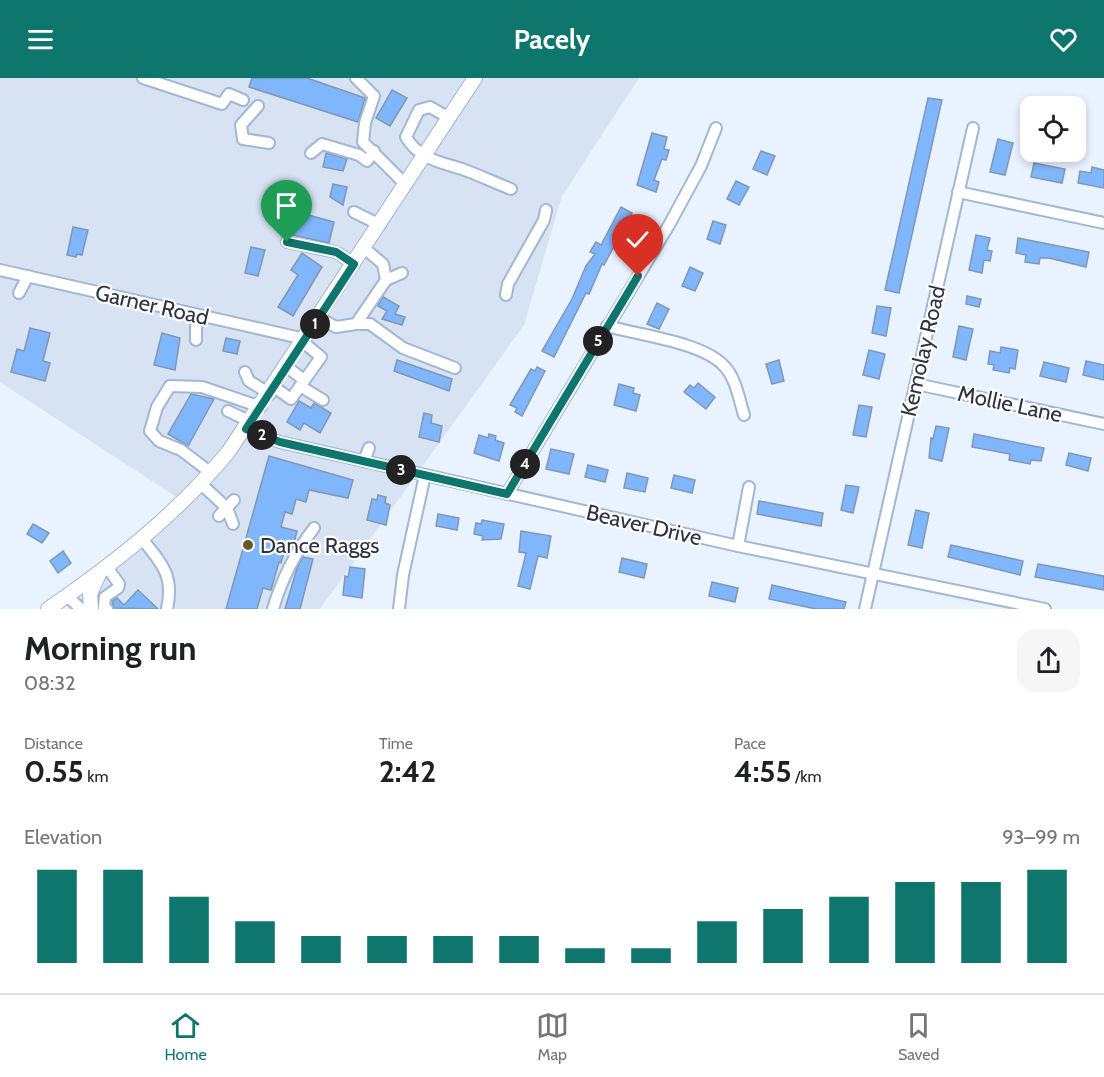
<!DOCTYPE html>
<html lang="en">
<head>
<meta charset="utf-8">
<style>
  :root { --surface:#fff; --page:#f6f6f6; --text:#202124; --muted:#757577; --line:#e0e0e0; --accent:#0f766e }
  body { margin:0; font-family:Cabin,sans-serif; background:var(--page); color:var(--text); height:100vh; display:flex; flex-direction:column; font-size:22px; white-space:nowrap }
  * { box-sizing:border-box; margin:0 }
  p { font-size:20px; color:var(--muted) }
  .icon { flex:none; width:33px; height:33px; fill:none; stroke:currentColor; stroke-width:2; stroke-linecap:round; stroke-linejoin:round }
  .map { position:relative; height:531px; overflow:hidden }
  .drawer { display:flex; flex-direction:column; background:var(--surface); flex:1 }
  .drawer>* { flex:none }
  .fabs { position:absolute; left:1020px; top:18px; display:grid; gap:12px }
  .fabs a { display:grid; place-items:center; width:66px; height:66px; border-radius:12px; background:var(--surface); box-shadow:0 3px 9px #0003; font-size:30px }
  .pin { position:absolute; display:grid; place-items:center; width:51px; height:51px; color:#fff; margin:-62px -26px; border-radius:50% 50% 50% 0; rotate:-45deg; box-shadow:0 0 6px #0007 }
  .pin .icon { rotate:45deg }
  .km { position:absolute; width:30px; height:30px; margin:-15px; border-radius:50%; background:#222; color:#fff; font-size:16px; line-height:30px; text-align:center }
  .round { display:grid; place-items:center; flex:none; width:63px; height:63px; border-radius:18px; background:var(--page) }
  .head { display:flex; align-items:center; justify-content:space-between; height:102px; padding:0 24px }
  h1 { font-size:33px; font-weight:800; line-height:45px }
  .metrics { display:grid; grid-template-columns:repeat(3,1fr); gap:9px; height:102px; padding:6px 24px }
  .metrics div { display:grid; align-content:center }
  .metrics b { font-size:30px; font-weight:800 }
  .metrics small { font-size:16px; font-weight:400 }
  .metrics p { font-size:16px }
  .chart { height:168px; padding:12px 24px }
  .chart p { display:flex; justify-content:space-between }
  .chart svg { width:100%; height:108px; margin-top:6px; stroke:var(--accent); stroke-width:6 }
  header { display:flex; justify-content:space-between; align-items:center; height:78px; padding:0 24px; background:var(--accent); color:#fff; font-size:27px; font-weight:800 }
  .tabs { display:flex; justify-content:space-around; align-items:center; height:84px; border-top:2px solid var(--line); background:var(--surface); font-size:16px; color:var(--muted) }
  .tabs a { display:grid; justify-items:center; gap:3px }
  .tabs .current { color:var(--accent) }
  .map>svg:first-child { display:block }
  .built { fill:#d7e3f2 }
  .building { fill:#80b6fb; stroke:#8197b4; stroke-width:1.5 }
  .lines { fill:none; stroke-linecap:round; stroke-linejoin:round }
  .minor-casing { stroke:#a0b7d5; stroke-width:14 }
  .major-casing { stroke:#a0b7d5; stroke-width:16 }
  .minor { stroke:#fff; stroke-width:10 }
  .major { stroke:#fff; stroke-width:14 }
  .route-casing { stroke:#fff; stroke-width:12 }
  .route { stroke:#0f766e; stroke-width:8 }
  .poi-dot { fill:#685725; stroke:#fefefe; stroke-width:2 }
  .labels { text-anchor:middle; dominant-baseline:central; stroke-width:4.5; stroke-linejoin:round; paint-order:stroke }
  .street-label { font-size:22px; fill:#2b3440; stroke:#fefefe }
  .poi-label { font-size:22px; fill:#2b3440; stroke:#fefefe; text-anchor:start }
</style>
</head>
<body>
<header><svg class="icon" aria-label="menu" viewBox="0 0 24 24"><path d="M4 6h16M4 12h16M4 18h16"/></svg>Pacely<svg class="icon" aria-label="heart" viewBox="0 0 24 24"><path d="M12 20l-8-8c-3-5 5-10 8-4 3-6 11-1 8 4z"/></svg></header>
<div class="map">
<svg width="1104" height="531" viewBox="0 0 1104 531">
  <rect width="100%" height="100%" fill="#e9f2ff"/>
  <!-- built -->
  <path class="built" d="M0,0H639L562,118L524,247L320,531H87L72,516L184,424L0,304Z"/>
  <!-- building -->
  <g class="building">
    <path d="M252,0H307L365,20L358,44L249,9Z"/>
    <path d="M392,12L407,20L390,48L376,40Z"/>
    <path d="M928,20L942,22L899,215L885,212Z"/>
    <path d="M652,55L667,59L664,71L669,72L666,82L662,81L654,102L659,104L656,114L637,107Z"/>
    <path d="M998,61L1013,65L1005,97L990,94Z"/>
    <path d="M761,73L775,78L767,97L753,91Z"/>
    <path d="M326,75L347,81L343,93L323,89Z"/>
    <path d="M1034,85L1065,91L1062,105L1031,99Z"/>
    <path d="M1092,89L1104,92V110L1078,105L1080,93L1091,95Z"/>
    <path d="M736,103L749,109L739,127L727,121Z"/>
    <path d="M333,106L347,109L343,127L330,119Z"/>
    <path d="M621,129L632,135L604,187L602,186L589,216L586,215L554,279L542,273L572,221L586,188L595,176L590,174L596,164L601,167Z"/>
    <path d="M290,132L334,144L329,165L284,155Z"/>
    <path d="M713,143L726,147L720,166L707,161Z"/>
    <path d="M73,149L88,152L82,177L77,176L76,179L67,177Z"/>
    <path d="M976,157L990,160L987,172L992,173L990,183L984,182L982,195L969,192Z"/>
    <path d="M1018,160L1089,174L1086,189L1049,180H1040L1039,186L1025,184L1026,177L1016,175Z"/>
    <path d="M251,169L265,172L258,198L245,195Z"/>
    <path d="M302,175L322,189L293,238L278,229L298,197L291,192Z"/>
    <path d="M690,189L703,195L695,213L682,208Z"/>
    <path d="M967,218L981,221L979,229L966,226Z"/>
    <path d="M383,219L399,228L395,236L405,239L402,247L382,241L387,233L378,228Z"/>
    <path d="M657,225L669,231L659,251L647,246Z"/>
    <path d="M877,228L891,230L886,258L872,255Z"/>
    <path d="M959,248L973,251L966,282L953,279Z"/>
    <path d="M30,250L50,255L43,283L50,285L45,303L11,294L17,271L24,273Z"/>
    <path d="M162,255L180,260L175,292L154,287Z"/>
    <path d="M226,260L240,263L237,276L223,273Z"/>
    <path d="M1001,269L1018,272L1015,291L1010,290L1009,295L993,292L994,287L988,286L990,273L1000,275Z"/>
    <path d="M869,272L885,276L879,301L863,297Z"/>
    <path d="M397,282L452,301L449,313L394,293Z"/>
    <path d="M779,282L784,303L772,306L766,286Z"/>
    <path d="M1086,283L1104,287V302L1083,297Z"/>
    <path d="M1044,284L1069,290L1066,304L1040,298Z"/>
    <path d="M537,289L545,293L522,338L515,334L517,330L510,327L531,291L535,293Z"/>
    <path d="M698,305L715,319L706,331L684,314L690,307L694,310Z"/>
    <path d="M619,306L634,310L633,315L640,317L636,333L614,327Z"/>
    <path d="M191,316L214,321L188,368L168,356Z"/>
    <path d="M299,323L311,330L314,325L331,335L320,355L304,345L300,352L287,344Z"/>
    <path d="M859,327L872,329L866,359L853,357Z"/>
    <path d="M424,335L432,337L431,345L442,348L439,364L419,359Z"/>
    <path d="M936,348L949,350L942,383L929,380L931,360L933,361Z"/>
    <path d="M489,356L496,358L495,362L504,365L499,383L474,375L479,357L488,360Z"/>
    <path d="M974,356L1044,370L1041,383L1031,382L1030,386L1009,382L1010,376L972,369Z"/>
    <path d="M551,371L574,376L569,396L546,391Z"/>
    <path d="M1069,375L1091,380L1088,393L1066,387Z"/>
    <path d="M269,378L353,402L348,420L309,412L306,424L296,421L292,436L285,434L281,449L297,453L294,465L291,471H285L281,485L279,484L271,512L263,510L257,531H226Z"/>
    <path d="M588,387L608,392L605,404L585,399Z"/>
    <path d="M627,395L648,400L645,414L624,410Z"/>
    <path d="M674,397L695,402L692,415L671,410Z"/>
    <path d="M846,407L859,409L853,435L841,432Z"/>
    <path d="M378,417L386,419L385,425L390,427L386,447L367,442L372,421L377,422Z"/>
    <path d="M759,423L823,435L821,448L757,436Z"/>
    <path d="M916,432L929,435L922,470L908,467Z"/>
    <path d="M438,436L459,440L457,452L436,448Z"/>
    <path d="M482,442L504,446L501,461L482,462L483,458L474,456L476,445L481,446Z"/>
    <path d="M33,446L49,455L42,465L27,456Z"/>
    <path d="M521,453L551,458L547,480L538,478L530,511L518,508L526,475L519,474Z"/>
    <path d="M951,467L1023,483L1020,497L948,479Z"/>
    <path d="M63,473L71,485L58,495L50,483Z"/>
    <path d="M303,479L313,481L300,531H285L297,490Z"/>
    <path d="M622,480L647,486L644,500L619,494Z"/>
    <path d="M1038,486L1104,498V512L1035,499Z"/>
    <path d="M350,489L365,491L362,520L343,517L345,498L348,499Z"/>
    <path d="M712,504L738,510L735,524L709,518Z"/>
    <path d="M772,507L846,524L844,531H816L769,521Z"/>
    <path d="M138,512L158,531L114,530L112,523L117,520L124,527Z"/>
  </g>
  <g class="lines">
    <defs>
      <g id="minor">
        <path d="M143,0L222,26L229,16L243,22"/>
        <path d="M356,0L374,18L365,45L363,64L406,107"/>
        <path d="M258,28L241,47L243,61L269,65"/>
        <path d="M449,40L430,29L419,32L406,59C419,81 440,84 462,91C479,97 495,105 511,111"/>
        <path d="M311,75L322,66L359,77L367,83L374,73"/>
        <path d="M958,114L1104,145"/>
        <path d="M354,134L380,147"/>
        <path d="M287,164L336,174L354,186"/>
        <path d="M0,192L305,261"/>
        <path d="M386,202L402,195"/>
        <path d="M19,215L28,198"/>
        <path d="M506,217L508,206L544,142L546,132"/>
        <path d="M319,240L336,249L356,246L386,202L383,186L364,170"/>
        <path d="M356,246H370L403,270L455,290"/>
        <path d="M607,248C638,257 704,264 725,289C736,301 739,321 744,337"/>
        <path d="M196,262V249L200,238"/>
        <path d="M287,289L304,302"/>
        <path d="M245,294L249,303L270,316"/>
        <path d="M916,306L1104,346"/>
        <path d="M300,308L323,322"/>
        <path d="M274,309L291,321L321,279L303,264"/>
        <path d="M228,333L251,344"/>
        <path d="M246,351L280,364L738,468L1045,531"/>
        <path d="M364,383L369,370"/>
        <path d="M211,395L181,372L159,363L150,353L157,329L170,308L202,309L261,329"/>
        <path d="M201,406L227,430L233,446"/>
        <path d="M507,416L669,147L701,88L716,50"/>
        <path d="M219,438L234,422"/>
        <path d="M143,462C163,487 174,498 167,531"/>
        <path d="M738,468L749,409"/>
        <path d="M67,518L81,531"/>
        <path d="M107,531L104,529L105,519L118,510L119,506L107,489"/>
        <path d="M273,531C282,500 294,476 314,450"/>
        <path d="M399,531L403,497L425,397"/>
        <path d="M865,531L973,50"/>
      </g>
      <g id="major">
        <path d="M48,531C115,485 177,436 229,373L475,0"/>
        <path d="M91,531L90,516L99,496"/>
      </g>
    </defs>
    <!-- minor casing -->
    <use href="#minor" class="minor-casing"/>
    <!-- major casing -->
    <use href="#major" class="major-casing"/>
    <!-- minor -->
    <use href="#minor" class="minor"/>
    <!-- major -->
    <use href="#major" class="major"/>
  </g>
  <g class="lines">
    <defs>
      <path id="route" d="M287,164L336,174L354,186L246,351L280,364L507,416L638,198"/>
    </defs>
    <!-- route casing -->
    <use href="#route" class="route-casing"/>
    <!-- route -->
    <use href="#route" class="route"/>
  </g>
  <!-- markers -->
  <circle class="poi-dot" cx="248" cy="467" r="6"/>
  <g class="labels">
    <!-- street labels -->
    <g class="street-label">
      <text transform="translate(152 227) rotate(13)">Garner Road</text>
      <text transform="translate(923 273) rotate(-77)">Kemolay Road</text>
      <text transform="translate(1010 326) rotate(12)">Mollie Lane</text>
      <text transform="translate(644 447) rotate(13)">Beaver Drive</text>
    </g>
    <!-- poi labels -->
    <g class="poi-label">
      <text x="260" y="467">Dance Raggs</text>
    </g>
  </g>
</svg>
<div class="fabs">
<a><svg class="icon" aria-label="locate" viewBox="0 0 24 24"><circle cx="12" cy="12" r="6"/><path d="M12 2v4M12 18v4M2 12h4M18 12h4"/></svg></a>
</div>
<div class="pin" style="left:287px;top:164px;background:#1e9e55"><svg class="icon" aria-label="arrive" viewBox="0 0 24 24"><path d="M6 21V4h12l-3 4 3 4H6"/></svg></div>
<div class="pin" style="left:638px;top:198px;background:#d93025"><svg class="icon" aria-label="check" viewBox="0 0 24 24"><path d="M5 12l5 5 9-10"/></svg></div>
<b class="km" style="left:315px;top:246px">1</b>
<b class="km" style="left:262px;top:357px">2</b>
<b class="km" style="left:401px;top:392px">3</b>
<b class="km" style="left:525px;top:386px">4</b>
<b class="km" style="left:598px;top:263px">5</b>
</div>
<section class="drawer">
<div class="head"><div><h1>Morning run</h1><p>08:32</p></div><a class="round"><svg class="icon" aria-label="share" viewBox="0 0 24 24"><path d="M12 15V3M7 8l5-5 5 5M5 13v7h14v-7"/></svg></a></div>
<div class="metrics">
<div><p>Distance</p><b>0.55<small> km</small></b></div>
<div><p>Time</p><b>2:42</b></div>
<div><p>Pace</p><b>4:55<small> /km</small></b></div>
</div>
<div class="chart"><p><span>Elevation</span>93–99 m</p>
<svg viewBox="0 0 160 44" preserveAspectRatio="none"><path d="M5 44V6M15 44V6M25 44V17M35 44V27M45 44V33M55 44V33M65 44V33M75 44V33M85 44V38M95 44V38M105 44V27M115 44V22M125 44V17M135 44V11M145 44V11M155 44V6"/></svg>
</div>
</section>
<nav class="tabs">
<a class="current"><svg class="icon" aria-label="home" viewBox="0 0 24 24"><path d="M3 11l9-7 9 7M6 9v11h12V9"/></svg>Home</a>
<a><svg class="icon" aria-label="map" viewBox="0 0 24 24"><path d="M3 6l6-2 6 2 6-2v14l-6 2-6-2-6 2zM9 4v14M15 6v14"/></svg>Map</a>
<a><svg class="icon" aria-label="saved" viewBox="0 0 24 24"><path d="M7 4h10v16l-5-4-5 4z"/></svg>Saved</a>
</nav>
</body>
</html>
